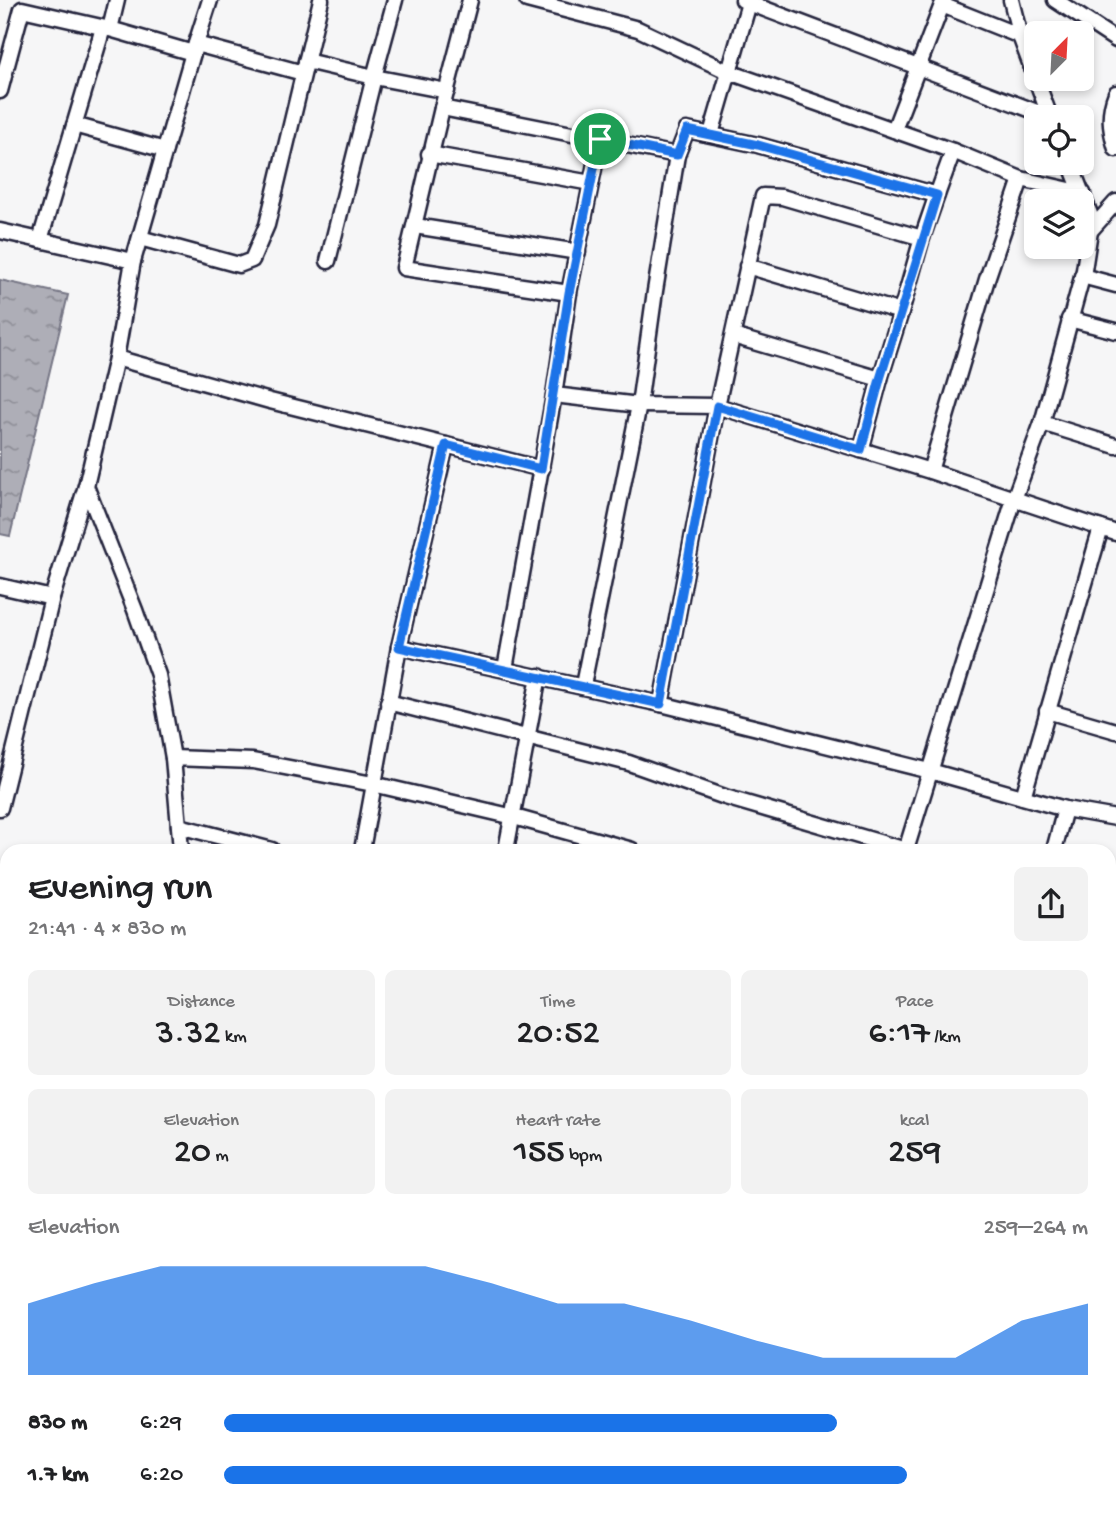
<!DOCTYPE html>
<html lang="en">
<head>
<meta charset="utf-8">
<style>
  :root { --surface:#fff; --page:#f2f2f2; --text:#202124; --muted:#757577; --accent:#1a73e8 }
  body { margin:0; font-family:"Gochi Hand",sans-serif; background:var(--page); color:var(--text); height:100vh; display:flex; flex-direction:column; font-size:26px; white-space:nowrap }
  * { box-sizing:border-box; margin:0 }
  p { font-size:23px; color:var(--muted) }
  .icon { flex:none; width:38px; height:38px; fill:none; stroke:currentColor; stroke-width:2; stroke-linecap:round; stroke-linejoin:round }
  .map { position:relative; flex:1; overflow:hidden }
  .drawer { position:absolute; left:0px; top:844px; width:1116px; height:674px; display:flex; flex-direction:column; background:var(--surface); border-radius:21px 21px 0 0; box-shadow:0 4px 10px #0003 }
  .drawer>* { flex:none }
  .needle { width:46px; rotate:24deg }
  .tools { position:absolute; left:1024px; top:21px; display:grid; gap:14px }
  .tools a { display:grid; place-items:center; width:70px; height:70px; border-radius:10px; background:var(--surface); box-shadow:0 4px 10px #0003; font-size:35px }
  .pin { position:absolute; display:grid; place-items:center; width:60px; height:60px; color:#fff; margin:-30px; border:4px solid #fff; border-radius:50%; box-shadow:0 2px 7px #0007 }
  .round { display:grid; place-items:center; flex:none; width:74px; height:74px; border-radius:10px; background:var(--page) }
  .headline { display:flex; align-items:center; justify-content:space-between; height:119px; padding:0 28px }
  h1 { font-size:38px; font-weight:600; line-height:52px }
  .metrics { display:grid; grid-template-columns:repeat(3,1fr); gap:10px; height:119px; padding:7px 28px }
  .metrics div { display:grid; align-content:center; border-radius:10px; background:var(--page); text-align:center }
  .metrics b { font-size:35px; font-weight:600 }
  .metrics small { font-size:19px; font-weight:400 }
  .metrics p { font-size:19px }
  .chart { height:196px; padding:14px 28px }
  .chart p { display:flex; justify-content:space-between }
  .chart svg { width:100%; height:126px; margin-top:7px; fill:var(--accent); opacity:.7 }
  ul { padding:0 28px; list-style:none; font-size:23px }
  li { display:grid; grid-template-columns:112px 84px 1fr; align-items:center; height:52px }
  li i { height:18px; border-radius:9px; background:var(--accent) }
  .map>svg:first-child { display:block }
  .water { fill:url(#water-ripples); stroke:#767685; stroke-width:2 }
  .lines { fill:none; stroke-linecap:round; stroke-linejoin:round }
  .service-casing { stroke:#22223b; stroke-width:12 }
  .minor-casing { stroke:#22223b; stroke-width:19 }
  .tertiary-casing { stroke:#22223b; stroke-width:23 }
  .service { stroke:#fff; stroke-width:7 }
  .minor { stroke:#fff; stroke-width:14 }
  .tertiary { stroke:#fff; stroke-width:18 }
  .route-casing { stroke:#fff; stroke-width:14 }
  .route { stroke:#1a73e8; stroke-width:9 }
</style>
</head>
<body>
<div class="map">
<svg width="1116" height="1517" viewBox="0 0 1116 1517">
  <defs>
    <pattern id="water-ripples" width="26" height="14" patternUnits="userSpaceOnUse" patternTransform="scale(1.75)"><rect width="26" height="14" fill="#aeaeb7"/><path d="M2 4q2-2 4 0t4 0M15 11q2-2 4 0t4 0" fill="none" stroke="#8d8d96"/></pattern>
  </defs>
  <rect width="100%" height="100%" fill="#f6f6f7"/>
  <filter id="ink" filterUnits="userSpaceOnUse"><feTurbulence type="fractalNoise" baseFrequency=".0143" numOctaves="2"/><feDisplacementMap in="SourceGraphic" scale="14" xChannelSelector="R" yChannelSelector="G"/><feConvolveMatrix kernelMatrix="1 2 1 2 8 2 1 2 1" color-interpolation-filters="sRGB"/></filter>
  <g filter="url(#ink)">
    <!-- water -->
    <g class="water">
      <path d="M0,280L68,295L10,536L0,534Z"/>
      <path d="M128,1510H195L211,1517H111Z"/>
    </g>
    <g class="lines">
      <defs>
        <path id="service" d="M1110,1310L1116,1300"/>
        <g id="minor">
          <path d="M395,0L374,77L447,91"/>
          <path d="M470,0L442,108L677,155L655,291L639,405L583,685"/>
          <path d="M527,0L638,29L729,72L953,151L1021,179L1083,193"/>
          <path d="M750,0L749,3L1050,117"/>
          <path d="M1011,0L1020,36L1050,117"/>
          <path d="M1055,0L1116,40"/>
          <path d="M110,29L193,53L210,0"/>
          <path d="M196,44L303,73"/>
          <path d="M306,61L374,77L328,261"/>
          <path d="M0,91L22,9L110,29L117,0"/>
          <path d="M1116,93C1108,113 1110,129 1116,149"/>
          <path d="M442,108L404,268L569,293L600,139"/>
          <path d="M74,125L165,150"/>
          <path d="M894,130L942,5L1020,36"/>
          <path d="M711,134L749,3L743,0"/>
          <path d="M429,154L591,183"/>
          <path d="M677,155L687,130L758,145L937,195L953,151"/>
          <path d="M415,226L578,252"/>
          <path d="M0,231L133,261L116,358"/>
          <path d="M1090,231L1116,202"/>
          <path d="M140,238L239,265L252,260L267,225L321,0"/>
          <path d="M922,238L937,195"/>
          <path d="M40,240L103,28"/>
          <path d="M133,261L193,53"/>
          <path d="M1082,276L1116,285"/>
          <path d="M1069,319L1116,331"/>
          <path d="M733,336L880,379L861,450"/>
          <path d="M880,379L901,312"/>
          <path d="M554,395L639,405L717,406L930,471L1116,533"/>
          <path d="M1042,423L1116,446"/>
          <path d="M930,471L987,279L1021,179"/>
          <path d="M86,486L116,358L270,401L542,469"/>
          <path d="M0,586L52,598L0,808"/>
          <path d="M52,598L86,486L135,610L158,675L173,758"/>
          <path d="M399,647L446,445"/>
          <path d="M505,669L554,395L569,293"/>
          <path d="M388,702L629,763L725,797L906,850"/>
          <path d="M661,704L717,406L763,196L782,197L922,238L901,312L747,266"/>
          <path d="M1047,711L1116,731"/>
          <path d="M1023,797L1101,528"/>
          <path d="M179,826L272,850"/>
          <path d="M181,850L173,758L253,761L373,784L514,817L632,850"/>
          <path d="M362,850L399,647L661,704L930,771L1065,809L1116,818"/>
          <path d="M506,850L539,676"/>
          <path d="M906,850L1014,499L1042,423L1084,270L1090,231V214L1070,163"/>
          <path d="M1054,850L1065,809"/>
          <path d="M1110,911L1116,912"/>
          <path d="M1110,994L1116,996"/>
          <path d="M0,1064L7,1065"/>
          <path d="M1110,1076L1116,1079"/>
          <path d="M0,1177L7,1178"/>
          <path d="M0,1296L7,1298"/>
          <path d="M0,1362L7,1364"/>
          <path d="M1110,1378L1116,1382"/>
          <path d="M0,1419L7,1425"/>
          <path d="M1110,1464L1116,1454"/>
          <path d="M559,1510L579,1517"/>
          <path d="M952,1510L962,1517"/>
          <path d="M421,1517L423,1510"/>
          <path d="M624,1517L626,1510"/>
          <path d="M697,1517L700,1510"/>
          <path d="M799,1517L803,1510"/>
          <path d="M865,1517L869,1510"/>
          <path d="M975,1517L979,1510"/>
          <path d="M1076,1517L1080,1510"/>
        </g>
        <path id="tertiary" d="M0,916L7,918"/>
      </defs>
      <!-- service casing -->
      <use href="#service" class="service-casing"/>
      <!-- minor casing -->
      <use href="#minor" class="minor-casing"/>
      <!-- tertiary casing -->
      <use href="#tertiary" class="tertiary-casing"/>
      <!-- service -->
      <use href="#service" class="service"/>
      <!-- minor -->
      <use href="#minor" class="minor"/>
      <!-- tertiary -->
      <use href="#tertiary" class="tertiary"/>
    </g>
  </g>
  <g class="lines" filter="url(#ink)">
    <defs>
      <path id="route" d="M687,130L758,145L937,195L880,379L861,450L717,406L661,704L399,647L446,445L541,469L569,293L600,139L677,155Z"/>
    </defs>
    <!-- route casing -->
    <use href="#route" class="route-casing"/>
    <!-- route -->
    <use href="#route" class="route"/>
  </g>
</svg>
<div class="tools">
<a><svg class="needle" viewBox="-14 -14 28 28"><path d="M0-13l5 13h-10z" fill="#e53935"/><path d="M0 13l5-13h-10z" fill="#757577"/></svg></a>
<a><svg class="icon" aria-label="locate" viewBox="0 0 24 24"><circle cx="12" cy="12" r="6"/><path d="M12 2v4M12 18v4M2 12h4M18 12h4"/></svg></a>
<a><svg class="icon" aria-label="layers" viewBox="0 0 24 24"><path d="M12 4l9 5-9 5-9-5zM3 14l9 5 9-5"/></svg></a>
</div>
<div class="pin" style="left:600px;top:139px;background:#1e9e55"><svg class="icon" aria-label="arrive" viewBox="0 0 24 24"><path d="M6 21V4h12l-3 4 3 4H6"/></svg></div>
<section class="drawer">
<div class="headline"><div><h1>Evening run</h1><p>21:41 · 4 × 830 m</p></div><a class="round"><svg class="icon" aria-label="share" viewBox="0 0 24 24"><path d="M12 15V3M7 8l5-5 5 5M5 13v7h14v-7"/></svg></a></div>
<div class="metrics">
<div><p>Distance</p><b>3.32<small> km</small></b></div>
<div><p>Time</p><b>20:52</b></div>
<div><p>Pace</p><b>6:17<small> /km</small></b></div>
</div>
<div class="metrics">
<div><p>Elevation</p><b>20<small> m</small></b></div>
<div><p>Heart rate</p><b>155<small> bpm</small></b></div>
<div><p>kcal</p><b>259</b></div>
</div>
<div class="chart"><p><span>Elevation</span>259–264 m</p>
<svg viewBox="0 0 160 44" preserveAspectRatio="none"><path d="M0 44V19L10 12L20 6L30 6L40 6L50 6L60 6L70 12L80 19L90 19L100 25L110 32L120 38L130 38L140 38L150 25L160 19V44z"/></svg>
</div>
<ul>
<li><b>830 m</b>6:29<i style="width:71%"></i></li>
<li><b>1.7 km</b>6:20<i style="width:79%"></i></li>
</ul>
</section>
</div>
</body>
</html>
